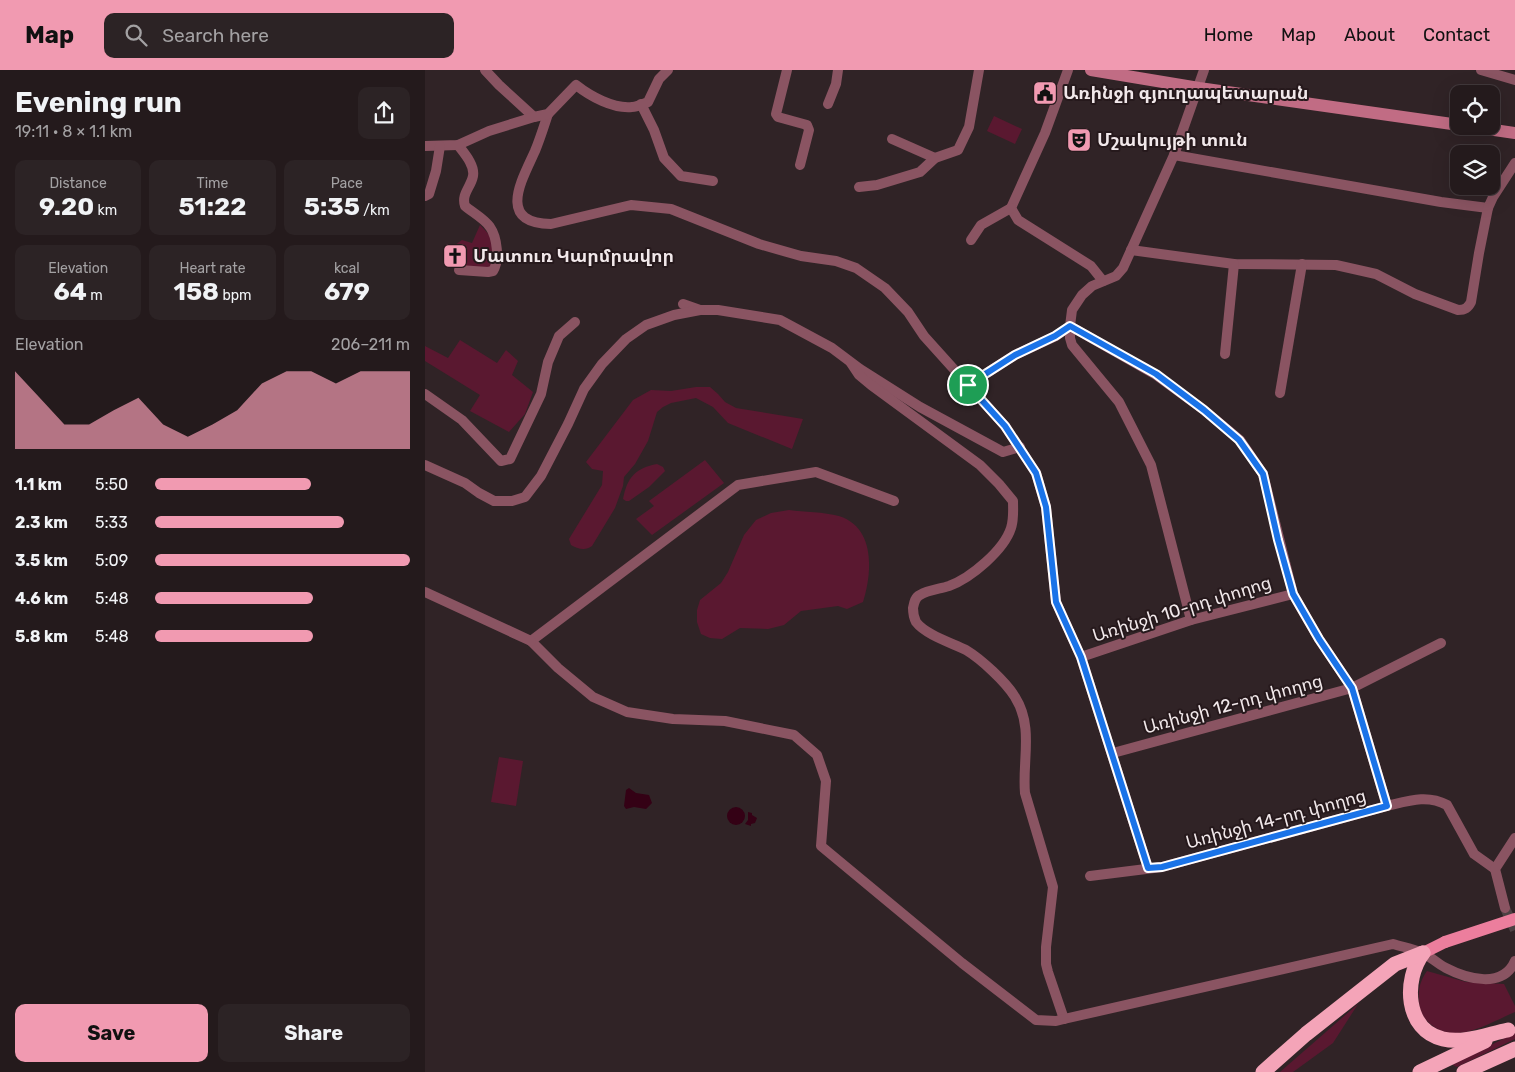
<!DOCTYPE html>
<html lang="en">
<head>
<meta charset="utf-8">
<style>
  :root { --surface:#241a1c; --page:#2c2325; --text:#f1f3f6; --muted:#a3a1a3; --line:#41383b; --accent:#f19ab1 }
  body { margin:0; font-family:Rubik,"Noto Sans Armenian",sans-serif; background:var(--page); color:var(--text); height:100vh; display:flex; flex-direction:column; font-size:19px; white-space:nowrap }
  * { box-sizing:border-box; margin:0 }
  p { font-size:16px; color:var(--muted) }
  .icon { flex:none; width:28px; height:28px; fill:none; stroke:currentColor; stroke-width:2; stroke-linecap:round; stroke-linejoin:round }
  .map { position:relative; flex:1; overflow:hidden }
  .panel { display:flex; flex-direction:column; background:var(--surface); width:425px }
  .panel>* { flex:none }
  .fabs { position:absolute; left:1025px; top:15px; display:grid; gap:10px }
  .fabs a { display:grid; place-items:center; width:50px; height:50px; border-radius:10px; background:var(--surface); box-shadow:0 5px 20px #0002,0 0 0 1px var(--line); font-size:25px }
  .pin { position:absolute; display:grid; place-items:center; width:42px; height:42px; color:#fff; margin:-21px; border:2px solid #fff; border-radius:50%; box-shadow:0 1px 5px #0007 }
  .round { display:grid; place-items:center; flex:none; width:52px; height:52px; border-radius:10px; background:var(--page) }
  .headline { display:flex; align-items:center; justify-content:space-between; height:85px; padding:0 15px }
  h1 { font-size:28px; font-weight:700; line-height:38px }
  .figures { display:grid; grid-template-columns:repeat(3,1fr); gap:8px; height:85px; padding:5px 15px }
  .figures div { display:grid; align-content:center; border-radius:10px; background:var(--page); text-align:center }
  .figures b { font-size:25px; font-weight:700 }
  .figures small { font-size:14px; font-weight:400 }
  .figures p { font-size:14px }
  .chart { height:140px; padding:10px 15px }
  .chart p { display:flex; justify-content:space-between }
  .chart svg { width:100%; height:90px; margin-top:5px; fill:var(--accent); opacity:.7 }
  .cta { display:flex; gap:10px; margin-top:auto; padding:10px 15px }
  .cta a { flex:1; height:58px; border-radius:10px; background:var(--accent); color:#111; font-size:20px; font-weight:700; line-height:58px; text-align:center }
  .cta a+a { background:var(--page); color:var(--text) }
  ul { padding:0 15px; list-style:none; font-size:16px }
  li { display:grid; grid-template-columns:80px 60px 1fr; align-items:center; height:38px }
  li i { height:12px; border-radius:6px; background:var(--accent) }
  header { display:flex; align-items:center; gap:30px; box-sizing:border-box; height:70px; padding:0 25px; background:var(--accent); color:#111 }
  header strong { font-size:24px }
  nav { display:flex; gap:28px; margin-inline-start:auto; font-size:18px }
  .search { width:350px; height:45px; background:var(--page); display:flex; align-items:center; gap:12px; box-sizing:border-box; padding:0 18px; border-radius:10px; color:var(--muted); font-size:19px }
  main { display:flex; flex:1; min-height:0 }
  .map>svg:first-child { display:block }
  .green { fill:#5a1830 }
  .water { fill:#340115 }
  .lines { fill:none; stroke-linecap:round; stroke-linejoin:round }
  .street-tunnel { stroke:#4d4143; stroke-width:10; stroke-dasharray:10 5; stroke-linecap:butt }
  .street { stroke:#8a5462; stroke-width:10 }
  .secondary { stroke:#c16c84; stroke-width:12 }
  .primary { stroke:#ec7e9d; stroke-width:12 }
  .highway { stroke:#f4a4b8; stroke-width:15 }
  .primary-bridge { stroke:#ec7e9d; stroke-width:12 }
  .route-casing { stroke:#fff; stroke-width:10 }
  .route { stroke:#1a73e8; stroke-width:6 }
  .labels { text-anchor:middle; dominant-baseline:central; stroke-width:4; stroke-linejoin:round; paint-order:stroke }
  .poi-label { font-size:18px; font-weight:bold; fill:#f1e8ea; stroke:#26191c; text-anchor:start }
  .street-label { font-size:18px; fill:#f1e8ea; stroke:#26191c }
</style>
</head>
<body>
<header>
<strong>Map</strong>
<div class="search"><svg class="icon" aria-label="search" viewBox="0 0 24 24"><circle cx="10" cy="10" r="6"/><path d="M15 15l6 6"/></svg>Search here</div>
<nav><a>Home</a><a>Map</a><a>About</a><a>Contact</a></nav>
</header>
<main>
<section class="panel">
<div class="headline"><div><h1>Evening run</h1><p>19:11 · 8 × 1.1 km</p></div><a class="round"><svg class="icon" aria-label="share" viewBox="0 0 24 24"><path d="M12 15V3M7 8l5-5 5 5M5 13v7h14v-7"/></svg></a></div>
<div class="figures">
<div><p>Distance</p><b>9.20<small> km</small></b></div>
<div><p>Time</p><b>51:22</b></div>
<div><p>Pace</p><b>5:35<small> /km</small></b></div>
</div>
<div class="figures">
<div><p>Elevation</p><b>64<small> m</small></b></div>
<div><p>Heart rate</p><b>158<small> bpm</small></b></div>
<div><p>kcal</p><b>679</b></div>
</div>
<div class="chart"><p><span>Elevation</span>206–211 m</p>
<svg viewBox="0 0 160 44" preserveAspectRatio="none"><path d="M0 44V6L10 19L20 32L30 32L40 25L50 19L60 32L70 38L80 32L90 25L100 12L110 6L120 6L130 12L140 6L150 6L160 6V44z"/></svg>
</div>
<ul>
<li><b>1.1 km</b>5:50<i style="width:61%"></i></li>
<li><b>2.3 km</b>5:33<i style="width:74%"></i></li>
<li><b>3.5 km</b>5:09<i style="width:100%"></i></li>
<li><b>4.6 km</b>5:48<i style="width:62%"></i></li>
<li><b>5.8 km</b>5:48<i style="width:62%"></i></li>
</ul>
<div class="cta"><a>Save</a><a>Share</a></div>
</section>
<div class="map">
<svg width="1090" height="1002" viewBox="0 0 1090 1002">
  <rect width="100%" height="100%" fill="#302326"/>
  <!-- green -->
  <g class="green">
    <path d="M569,46L597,59L590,74L562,61Z"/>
    <path d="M55,155C73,172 68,176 67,199L41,198L22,188L27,177L37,170L47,173Z"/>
    <path d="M35,270L72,293L81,280L93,291L87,305L108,322L100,344L84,362L45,341L55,325L0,291V276L23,288Z"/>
    <path d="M271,317H285L293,324L300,332L311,338L378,349L367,379L303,353L288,337L271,328L246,333L238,337L232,342L223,371L210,394L199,407L198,416L190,438L167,476C161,481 152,479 146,475L144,469L177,415L178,401L167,399L161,392L208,330L226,320L246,321Z"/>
    <path d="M280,390L299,413L227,465L211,449L229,436L224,431Z"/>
    <path d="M232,394L238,397L240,401L224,417L204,431H201L198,429C202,407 211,398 232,394Z"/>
    <path d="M364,440C379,442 399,442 414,446C451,458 447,503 438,532L422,539L413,536L376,541L359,555L343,559L315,558L297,569L285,568L276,564L272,552V540L275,530L296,513L303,502L319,465L331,450L346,443Z"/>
    <path d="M74,687L98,691L91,736L66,732Z"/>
    <path d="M1002,901L1041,912L1079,914L1090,936V942C1066,952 1031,975 1008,956C1001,951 997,946 995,938C992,924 994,912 1002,901Z"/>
    <path d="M933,934L908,973L868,1002H855Z"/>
    <path d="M1090,963V969L1032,997L1028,995V994Z"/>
  </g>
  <!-- water -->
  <g class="water">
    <path d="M204,718L211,723L224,725L227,733L221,739L209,737L201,739L199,736L201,720Z"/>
    <circle cx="311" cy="746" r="9"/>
    <path d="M323,742L327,743V745L332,748L330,753L326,754V756L320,754L323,750Z"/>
  </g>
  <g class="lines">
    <!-- street-tunnel -->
    <path class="street-tunnel" d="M1080,838L1090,860"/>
    <!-- street -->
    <g class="street">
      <path d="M60,0L74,15L109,47"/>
      <path d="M362,0L351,44L353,47L382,55L384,60L375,95"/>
      <path d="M643,0L620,63L586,138L593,150L666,196L678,211"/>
      <path d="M779,0L749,85L698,198L691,206L667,216L657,225L647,240L645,256L731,305L779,340L815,370L838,404L868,524L894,569L927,618L962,736"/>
      <path d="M1056,0L1090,10"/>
      <path d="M216,34L229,60L239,88L256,106L288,111"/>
      <path d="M403,34L411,14L413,0"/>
      <path d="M123,44C119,56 115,69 110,81C97,110 71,153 126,154L206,135L246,139L334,174L376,186L411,191L431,198L460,218L483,242L499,266L580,356L611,403L621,437L631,532L656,587L723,798"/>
      <path d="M467,69L510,88"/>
      <path d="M33,75C39,83 50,95 48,106C46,117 36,124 40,136C47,142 60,149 65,157C72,167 75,190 68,201L63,202L34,200"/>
      <path d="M0,76L33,75L64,61L109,47L123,44L151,15C165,26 188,39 207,37C212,37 218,34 223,32L234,9L243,0"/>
      <path d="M749,85L1016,132L1063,138L1068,127L1090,93"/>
      <path d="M434,117L452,115L495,102L510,88L533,80L544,57L554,0"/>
      <path d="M0,126L4,124L11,101L15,76"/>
      <path d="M546,170L556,155L586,138"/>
      <path d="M706,180L809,194L911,195L951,204L990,224L1033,240C1040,240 1043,238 1046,232L1054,183L1063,138"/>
      <path d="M258,234L275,240H293L355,250L407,278L435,299L495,337L578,382L595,377"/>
      <path d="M645,256V268L647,275L694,332L726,395L766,550"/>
      <path d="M800,284L809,194"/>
      <path d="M426,293L434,305L446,315L555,395L574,414L588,431C588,440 589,449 586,458C579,480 546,508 524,516C515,519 503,520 495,525C490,527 489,533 488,538C488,542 489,548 491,552C501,565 527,573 541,580C556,589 581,612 590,627C609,657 597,691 600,723L628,817L621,877V894L623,902L639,949"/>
      <path d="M543,315L590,285L631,266L645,256"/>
      <path d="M855,323L877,194"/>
      <path d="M0,324L37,350L76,391L85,389L116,324L123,292L134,266L150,252"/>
      <path d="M0,395L40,413L54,423L69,431H87L100,427L116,406L143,354L159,319L177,294L201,269L221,255L249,245L275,240"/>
      <path d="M469,431L391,402L313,415L106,571L133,598L168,627L202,642L248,649L300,651L369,665L392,685L401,711L396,776L537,893L611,950L631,951L639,949L968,874C978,877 989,879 998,883C1006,887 1013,894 1021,898C1042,909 1078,919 1090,891"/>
      <path d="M0,522L106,571"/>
      <path d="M656,587L766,550L868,524"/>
      <path d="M688,683L927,618L1016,573"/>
      <path d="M665,806L737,797L962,736C983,731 1002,724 1022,735L1049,784L1070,799"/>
      <path d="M1080,838L1070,799L1090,768"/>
    </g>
    <!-- secondary -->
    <g class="secondary">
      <path d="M666,0L774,18L1034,55"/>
      <path d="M1042,56L1090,63"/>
    </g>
    <!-- primary -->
    <path class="primary" d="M998,883L1020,872"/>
    <!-- highway -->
    <g class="highway">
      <path d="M998,883C978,910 980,960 1018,969C1039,974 1063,964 1083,960"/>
      <path d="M838,1002L881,964L970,894L998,883"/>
      <path d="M995,1002L1060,971"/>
      <path d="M1039,1002L1090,979"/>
    </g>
    <!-- primary-bridge -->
    <path class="primary-bridge" d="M1020,872L1090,849"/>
  </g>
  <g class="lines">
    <defs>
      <path id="route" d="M645,256L731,304L779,340L814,370L838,404L853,470L868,524L894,569L927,618L962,736L737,797L723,798L656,587L631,532L621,437L611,403L580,356L543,315L590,285L630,266Z"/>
    </defs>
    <!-- route casing -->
    <use href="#route" class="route-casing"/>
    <!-- route -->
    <use href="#route" class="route"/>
  </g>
  <!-- icons -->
  <defs>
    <symbol id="civic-square" viewBox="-11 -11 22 22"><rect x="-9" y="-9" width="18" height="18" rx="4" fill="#f19ab1" stroke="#26191c"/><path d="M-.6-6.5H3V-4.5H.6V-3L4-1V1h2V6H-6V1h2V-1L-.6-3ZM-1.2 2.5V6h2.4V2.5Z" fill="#111"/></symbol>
    <symbol id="theatre-square" viewBox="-11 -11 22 22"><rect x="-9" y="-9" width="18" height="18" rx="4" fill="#f19ab1" stroke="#26191c"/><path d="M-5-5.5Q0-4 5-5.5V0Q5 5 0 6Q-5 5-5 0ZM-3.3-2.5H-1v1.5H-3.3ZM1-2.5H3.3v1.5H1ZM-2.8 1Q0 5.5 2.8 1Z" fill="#111"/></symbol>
    <symbol id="church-square" viewBox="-11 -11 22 22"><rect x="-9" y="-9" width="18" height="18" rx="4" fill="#f19ab1" stroke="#26191c"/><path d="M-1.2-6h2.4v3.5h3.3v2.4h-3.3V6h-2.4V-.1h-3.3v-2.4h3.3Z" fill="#111"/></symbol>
  </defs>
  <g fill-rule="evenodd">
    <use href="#civic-square" x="606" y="9" width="28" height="28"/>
    <use href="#theatre-square" x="640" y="56" width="28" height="28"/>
    <use href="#church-square" x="16" y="172" width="28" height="28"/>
  </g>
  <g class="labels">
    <!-- poi labels -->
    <g class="poi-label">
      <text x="638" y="23">Առինջի գյուղապետարան</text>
      <text x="672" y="70">Մշակույթի տուն</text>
      <text x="48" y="186">Մատուռ Կարմրավոր</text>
    </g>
    <!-- street labels -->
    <g class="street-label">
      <text transform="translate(757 539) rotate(-17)">Առինջի 10-րդ փողոց</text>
      <text transform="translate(808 634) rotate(-15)">Առինջի 12-րդ փողոց</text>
      <text transform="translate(851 749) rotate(-15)">Առինջի 14-րդ փողոց</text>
    </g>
  </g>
</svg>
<div class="fabs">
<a><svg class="icon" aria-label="locate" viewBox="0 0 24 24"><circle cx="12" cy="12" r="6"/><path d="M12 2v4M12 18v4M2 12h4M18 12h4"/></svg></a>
<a><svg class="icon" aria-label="layers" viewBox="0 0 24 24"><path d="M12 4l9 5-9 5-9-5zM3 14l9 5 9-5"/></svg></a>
</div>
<div class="pin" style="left:543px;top:315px;background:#1e9e55"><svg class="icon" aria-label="arrive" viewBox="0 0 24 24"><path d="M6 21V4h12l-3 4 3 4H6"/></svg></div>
</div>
</main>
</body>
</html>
